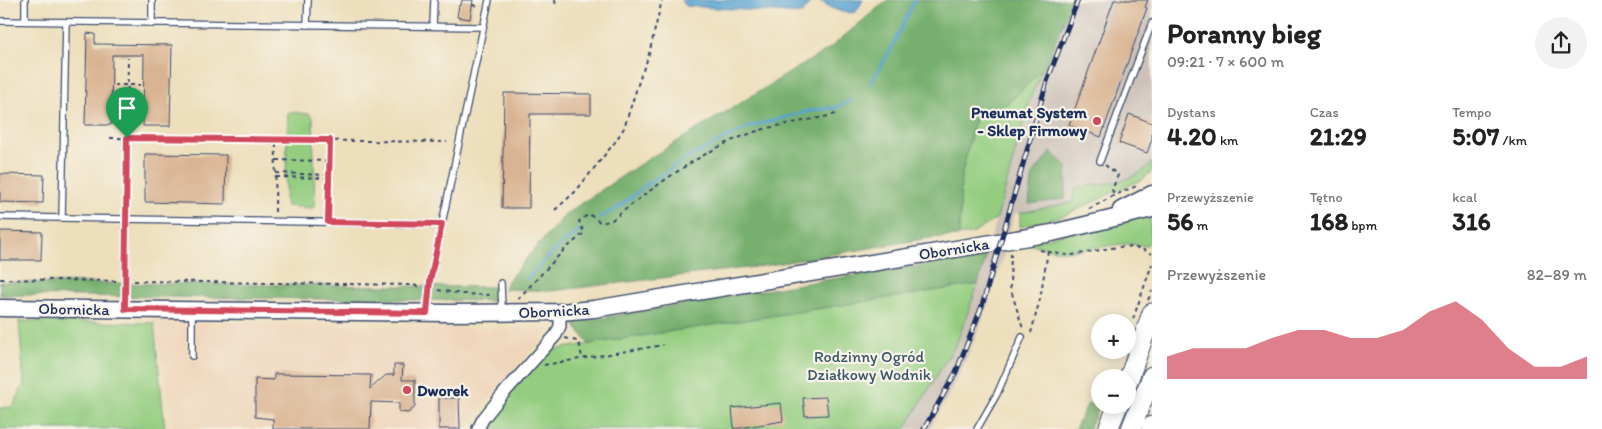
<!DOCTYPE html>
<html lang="pl">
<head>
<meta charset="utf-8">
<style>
  :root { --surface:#fff; --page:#f2f2f2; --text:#222; --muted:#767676; --accent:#d1495b }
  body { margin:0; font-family:Itim,sans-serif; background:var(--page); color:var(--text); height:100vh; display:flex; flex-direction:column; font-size:19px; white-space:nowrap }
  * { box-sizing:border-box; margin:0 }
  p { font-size:16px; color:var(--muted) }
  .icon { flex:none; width:28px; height:28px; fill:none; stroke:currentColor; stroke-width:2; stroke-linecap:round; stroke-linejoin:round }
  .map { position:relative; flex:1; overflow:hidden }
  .details { display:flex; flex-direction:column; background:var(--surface); width:450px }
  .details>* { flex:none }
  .buttons { position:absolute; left:1091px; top:314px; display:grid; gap:10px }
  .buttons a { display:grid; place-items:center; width:45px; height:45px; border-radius:50%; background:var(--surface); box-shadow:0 2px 12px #0003; font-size:25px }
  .pin { position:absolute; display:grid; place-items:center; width:42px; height:42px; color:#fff; margin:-51px -21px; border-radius:50% 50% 50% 0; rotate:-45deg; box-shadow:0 0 5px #0007 }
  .pin .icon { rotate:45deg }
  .round { display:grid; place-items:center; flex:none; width:52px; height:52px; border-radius:26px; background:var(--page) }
  .overview { display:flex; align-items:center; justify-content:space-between; height:85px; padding:0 15px }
  h1 { font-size:28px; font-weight:800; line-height:38px }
  .metrics { display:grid; grid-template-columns:repeat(3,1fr); gap:8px; height:85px; padding:5px 15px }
  .metrics div { display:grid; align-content:center }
  .metrics b { font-size:25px; font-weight:800 }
  .metrics small { font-size:14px; font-weight:400 }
  .metrics p { font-size:14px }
  .chart { height:140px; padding:10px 15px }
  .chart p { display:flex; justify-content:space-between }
  .chart svg { width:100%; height:90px; margin-top:5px; fill:var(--accent); opacity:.7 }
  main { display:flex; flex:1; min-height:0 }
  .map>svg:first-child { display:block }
  .built { fill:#efd6bb }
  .industrial { fill:#cdc2b9 }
  .green { fill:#94cd80; stroke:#587e6f }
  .forest { fill:#77b06e; stroke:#497066 }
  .water { fill:#57a2cf; stroke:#396896 }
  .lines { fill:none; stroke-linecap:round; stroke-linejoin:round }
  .stream { stroke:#57a2cf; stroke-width:3 }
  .building { fill:#d9b492 }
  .lane-casing { stroke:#3a496c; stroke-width:8 }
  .street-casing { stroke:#3a496c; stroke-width:14 }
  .secondary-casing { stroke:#3a496c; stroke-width:19 }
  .primary-casing { stroke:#3a496c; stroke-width:21 }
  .path { stroke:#3a496c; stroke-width:2; stroke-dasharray:4 4; stroke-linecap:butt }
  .lane { stroke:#fff; stroke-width:5.5 }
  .street { stroke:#fff; stroke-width:11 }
  .secondary { stroke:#fff; stroke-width:16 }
  .primary { stroke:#fff; stroke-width:19 }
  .rail-casing { stroke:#1b2f5e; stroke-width:5 }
  .rail { stroke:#f7f3e8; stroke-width:3; stroke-dasharray:9; stroke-linecap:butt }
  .route-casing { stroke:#fff; stroke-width:10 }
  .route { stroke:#d1495b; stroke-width:6 }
  .poi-dot { fill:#d1495b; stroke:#f7f3e8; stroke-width:2 }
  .labels { text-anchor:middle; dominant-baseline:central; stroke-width:4.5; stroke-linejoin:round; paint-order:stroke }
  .poi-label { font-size:16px; font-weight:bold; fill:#1b2f5e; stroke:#f7f3e8; text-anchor:end }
  .street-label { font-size:16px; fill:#1b2f5e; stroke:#f7f3e8 }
  .park-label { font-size:16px; fill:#395666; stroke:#f7f3e8 }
</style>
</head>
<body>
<main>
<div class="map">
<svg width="1152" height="429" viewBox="0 0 1152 429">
  <rect width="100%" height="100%" fill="#f7f3e8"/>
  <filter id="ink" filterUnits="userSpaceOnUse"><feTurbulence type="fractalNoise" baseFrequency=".02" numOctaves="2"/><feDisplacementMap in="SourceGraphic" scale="10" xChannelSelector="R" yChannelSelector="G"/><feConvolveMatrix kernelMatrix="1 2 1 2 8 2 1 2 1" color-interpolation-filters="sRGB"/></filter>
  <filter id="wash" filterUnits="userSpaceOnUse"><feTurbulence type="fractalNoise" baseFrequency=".0096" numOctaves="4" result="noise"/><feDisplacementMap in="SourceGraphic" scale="20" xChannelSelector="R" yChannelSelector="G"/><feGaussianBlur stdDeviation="1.12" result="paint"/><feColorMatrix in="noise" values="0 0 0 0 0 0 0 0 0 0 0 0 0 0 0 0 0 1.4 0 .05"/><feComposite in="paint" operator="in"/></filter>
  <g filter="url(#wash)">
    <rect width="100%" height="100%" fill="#eddfbc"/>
    <!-- built -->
    <path class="built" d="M154,320L488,329L550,328L531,351L485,402L469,425L468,429H175Z"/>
    <!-- industrial -->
    <path class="industrial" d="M1069,0H1152V162L1145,171L1129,179L1073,202L1014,214L1005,251L993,289L981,324L962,369L930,429H905L957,342L978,284L1030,98Z"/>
    <!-- green -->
    <g class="green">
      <path d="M1044,68L1030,98L997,218L974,233L959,236L961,177L975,118L1009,102Z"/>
      <path d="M290,112L310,114L313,118L315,206L312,208L287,206L285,203L288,113Z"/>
      <path d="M1152,162V171L1143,179L1063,216L1020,227V213L1073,202L1075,188C1102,183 1134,184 1152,162Z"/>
      <path d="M1150,213L1151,240L1147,245L1122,244L1069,251L1054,250L1026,243Z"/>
      <path d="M978,284L957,342L905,429H485L496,409L550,350Z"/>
      <path d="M19,321L154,323L165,429H0V408L13,407L24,383Z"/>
    </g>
    <!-- forest -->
    <g class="forest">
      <path d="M887,0H1073L1044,68L1009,102L975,118L961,177L959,236L929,238L763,266L551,291L504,289L507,282L530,254L567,213L642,163L830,48Z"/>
      <path d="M1051,152L1067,167L1065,199L1029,204L1033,174Z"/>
      <path d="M986,256L978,284L589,344L573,323L812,282Z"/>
      <path d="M0,282L496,287V301L0,295Z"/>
      <path d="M1088,403L1099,408L1089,429H1075Z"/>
    </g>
    <!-- water -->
    <g class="water">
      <path d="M681,0H814L811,1L802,14L686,6Z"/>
      <path d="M819,0H863L856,12C841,15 831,8 819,0Z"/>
    </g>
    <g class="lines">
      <!-- stream -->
      <g class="stream">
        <path d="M870,84L892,47L915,0"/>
        <path d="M599,218L619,207L650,182L693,155L749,127L809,111L838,107L852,100"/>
        <path d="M527,279L560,245L579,231"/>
      </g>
    </g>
    <g id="blocks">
      <!-- building -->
      <g class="building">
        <path d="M462,0H473L470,19L457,17L459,5H461Z"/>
        <path d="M1114,0H1148L1145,7L1147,8L1101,137L1069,125Z"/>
        <path d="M87,33L95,34V44L172,45L170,126H143L144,55H112L111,125H85Z"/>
        <path d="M504,93L591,94V114H530L529,208H502Z"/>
        <path d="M1129,114L1152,123V139L1147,153L1119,143Z"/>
        <path d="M145,154L226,155L225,204L145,202Z"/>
        <path d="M0,174L44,175L43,203L0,202Z"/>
        <path d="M0,231L42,232L41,260H0Z"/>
        <path d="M394,365H403L402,380H415V407L408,413L399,412V403L371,402L370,429H273V419L255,417V379L274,380V374L371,375L370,389L386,375H394Z"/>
        <path d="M826,397L828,415L805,416L803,398Z"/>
        <path d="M439,398H459L460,429H439Z"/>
        <path d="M781,403L783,421L734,429L732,408Z"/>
      </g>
    </g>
  </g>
  <g filter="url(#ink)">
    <use href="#blocks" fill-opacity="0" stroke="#3a496c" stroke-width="1"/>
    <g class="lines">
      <defs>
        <g id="lane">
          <path d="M0,21L483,27"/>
          <path d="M25,21V0"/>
          <path d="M152,24V0"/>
          <path d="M307,25L308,0"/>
          <path d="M433,26L434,0"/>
          <path d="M1100,161L1152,23"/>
          <path d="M0,217L442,224"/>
          <path d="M62,218L66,22"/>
          <path d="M501,283L502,310"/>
          <path d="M125,309L126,218"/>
          <path d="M427,311L430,281L489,0"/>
          <path d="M192,356V312"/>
          <path d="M977,429L997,394L1022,337"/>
        </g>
        <path id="street" d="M478,429L483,419L503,394L556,335L560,326V312"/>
        <g id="secondary">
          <path d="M1121,210L1152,194"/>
          <path d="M0,308L449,313L560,312L594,309L1010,240L1052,233L1152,209"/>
        </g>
        <g id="primary">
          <path d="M1128,381L1152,313"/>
          <path d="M1108,429L1118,405"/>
          <path d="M1131,429L1152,376"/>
          <path d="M1151,429L1152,426"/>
        </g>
      </defs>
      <!-- lane casing -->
      <use href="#lane" class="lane-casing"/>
      <!-- street casing -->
      <use href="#street" class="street-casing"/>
      <!-- secondary casing -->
      <use href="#secondary" class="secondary-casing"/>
      <!-- primary casing -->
      <use href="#primary" class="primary-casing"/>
      <!-- path -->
      <g class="path">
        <path d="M555,0L556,8"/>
        <path d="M472,5L480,6"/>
        <path d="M114,85H141"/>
        <path d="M111,117H143"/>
        <path d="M110,138L447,142"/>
        <path d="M276,160L330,161"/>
        <path d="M1105,165L1118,175L1112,190L1115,195"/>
        <path d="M276,173L328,175"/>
        <path d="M276,177L329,178"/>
        <path d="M1089,209L1115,195L1139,185"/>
        <path d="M555,210L576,191L615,142L624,128L641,75L648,58L662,0"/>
        <path d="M126,211L128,58"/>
        <path d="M275,212L276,140"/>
        <path d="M329,213L330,141"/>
        <path d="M1040,250C1050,252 1061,255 1071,255C1098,253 1127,238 1152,254"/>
        <path d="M1011,253L1010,287L1023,329"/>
        <path d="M0,279L116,281"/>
        <path d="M134,281L413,285L421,287"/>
        <path d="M438,290L462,294L493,295"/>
        <path d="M518,299L563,251L584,233L579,221L589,214C600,221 597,225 612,220C651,189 702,150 749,134C778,123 809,122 839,113"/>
        <path d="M1148,300L1152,291"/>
        <path d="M1133,319L1152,264"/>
        <path d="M1031,333L1040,299L1048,251"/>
        <path d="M565,338L577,341L580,346L582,358"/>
        <path d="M544,365L663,345"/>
      </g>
      <!-- lane -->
      <use href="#lane" class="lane"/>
      <!-- street -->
      <use href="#street" class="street"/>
      <!-- secondary -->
      <use href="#secondary" class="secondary"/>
      <!-- primary -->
      <use href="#primary" class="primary"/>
      <defs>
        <path id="rail" d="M924,429L956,372L982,306L1047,81L1078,0"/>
      </defs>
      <!-- rail casing -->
      <use href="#rail" class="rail-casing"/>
      <!-- rail -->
      <use href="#rail" class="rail"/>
    </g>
  </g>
  <g class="lines" filter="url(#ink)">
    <defs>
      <path id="route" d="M127,138L330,140L328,222L442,224L430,281L427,313L125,309Z"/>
    </defs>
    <!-- route casing -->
    <use href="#route" class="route-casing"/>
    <!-- route -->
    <use href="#route" class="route"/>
  </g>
  <!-- markers -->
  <g class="poi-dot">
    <circle cx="1097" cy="121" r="5"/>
    <circle cx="407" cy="390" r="5"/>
  </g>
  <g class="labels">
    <!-- poi labels -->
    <g class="poi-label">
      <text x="1087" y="112">Pneumat System<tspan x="1087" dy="18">- Sklep Firmowy</tspan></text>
      <text x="417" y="390" text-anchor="start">Dworek</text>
    </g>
    <!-- street labels -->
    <g class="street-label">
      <text transform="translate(954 249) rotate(-9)">Obornicka</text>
      <text transform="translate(74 309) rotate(1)">Obornicka</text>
      <text transform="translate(554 311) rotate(-3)">Obornicka</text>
    </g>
    <!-- park labels -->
    <g class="park-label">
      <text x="869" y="356">Rodzinny Ogród<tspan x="869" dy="18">Działkowy Wodnik</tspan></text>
    </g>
  </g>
</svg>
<div class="buttons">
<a>+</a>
<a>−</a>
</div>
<div class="pin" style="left:127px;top:138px;background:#1e9e55"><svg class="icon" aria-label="arrive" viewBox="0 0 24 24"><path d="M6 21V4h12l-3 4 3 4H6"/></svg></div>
</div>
<section class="details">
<div class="overview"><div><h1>Poranny bieg</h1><p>09:21 · 7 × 600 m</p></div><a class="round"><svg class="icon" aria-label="share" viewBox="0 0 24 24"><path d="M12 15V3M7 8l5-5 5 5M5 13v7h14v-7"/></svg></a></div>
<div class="metrics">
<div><p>Dystans</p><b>4.20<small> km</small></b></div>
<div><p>Czas</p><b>21:29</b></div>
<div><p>Tempo</p><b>5:07<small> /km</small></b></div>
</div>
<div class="metrics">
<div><p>Przewyższenie</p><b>56<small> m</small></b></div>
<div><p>Tętno</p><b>168<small> bpm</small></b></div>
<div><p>kcal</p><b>316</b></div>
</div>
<div class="chart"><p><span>Przewyższenie</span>82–89 m</p>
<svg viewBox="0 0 160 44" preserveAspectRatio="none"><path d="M0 44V33L10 29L20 29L30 29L40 24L50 20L60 20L70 24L80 24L90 20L100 11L110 6L120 15L130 29L140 38L150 38L160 33V44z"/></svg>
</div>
</section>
</main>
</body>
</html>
